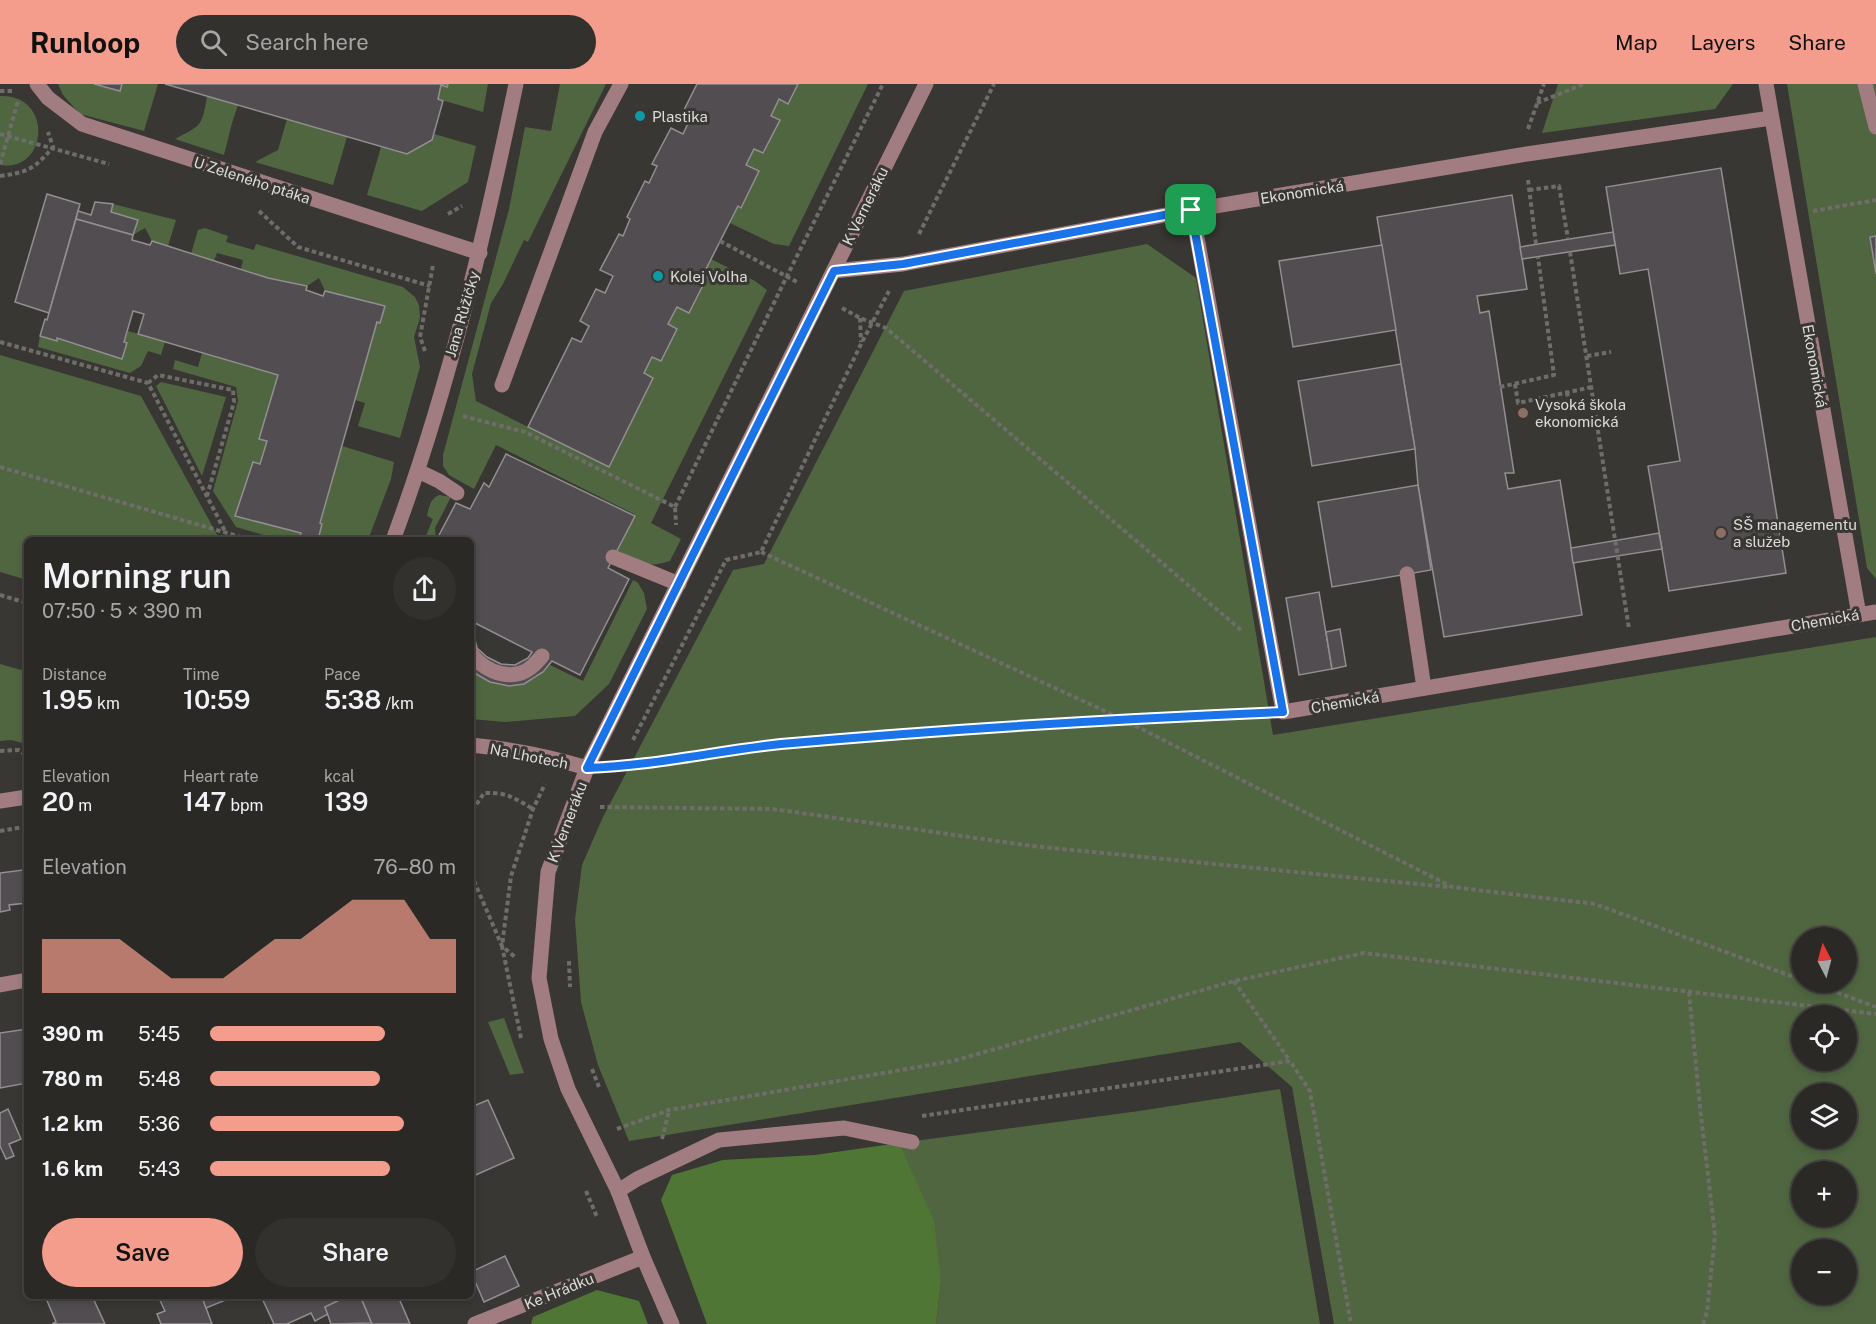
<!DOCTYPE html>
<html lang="en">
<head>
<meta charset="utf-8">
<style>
  :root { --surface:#2b2926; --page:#33312e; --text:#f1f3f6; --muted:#a6a6a7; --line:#474543; --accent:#f49d8c }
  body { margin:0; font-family:"Public Sans",sans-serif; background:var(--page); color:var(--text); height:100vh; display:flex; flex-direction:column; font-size:22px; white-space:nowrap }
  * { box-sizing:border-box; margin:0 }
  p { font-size:20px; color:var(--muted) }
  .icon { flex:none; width:33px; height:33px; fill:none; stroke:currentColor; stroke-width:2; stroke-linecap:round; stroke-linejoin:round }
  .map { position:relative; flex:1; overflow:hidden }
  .panel { position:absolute; left:24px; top:453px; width:450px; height:762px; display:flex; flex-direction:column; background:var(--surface); border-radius:9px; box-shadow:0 3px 9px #0003,0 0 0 2px var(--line) }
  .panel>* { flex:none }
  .needle { width:39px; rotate:354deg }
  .tools { position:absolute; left:1791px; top:843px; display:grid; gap:12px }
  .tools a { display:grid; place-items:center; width:66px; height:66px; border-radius:50%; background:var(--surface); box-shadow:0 3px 9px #0003,0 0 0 2px var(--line); font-size:30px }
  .pin { position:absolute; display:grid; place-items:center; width:51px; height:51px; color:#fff; margin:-26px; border-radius:12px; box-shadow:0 3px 9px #0006 }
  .round { display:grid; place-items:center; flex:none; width:63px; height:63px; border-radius:32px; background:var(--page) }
  .headline { display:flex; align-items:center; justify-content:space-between; height:102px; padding:0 18px }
  h1 { font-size:33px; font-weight:600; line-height:45px }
  .metrics { display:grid; grid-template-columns:repeat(3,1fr); gap:9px; height:102px; padding:6px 18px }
  .metrics div { display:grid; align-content:center }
  .metrics b { font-size:26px; font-weight:600 }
  .metrics small { font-size:16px; font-weight:400 }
  .metrics p { font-size:16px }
  .chart { height:168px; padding:12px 18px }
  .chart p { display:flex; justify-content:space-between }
  .chart svg { width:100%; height:108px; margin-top:6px; fill:var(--accent); opacity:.7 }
  .primary-button { display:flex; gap:12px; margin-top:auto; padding:12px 18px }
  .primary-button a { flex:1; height:69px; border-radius:36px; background:var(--accent); color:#111; font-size:24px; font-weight:600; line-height:69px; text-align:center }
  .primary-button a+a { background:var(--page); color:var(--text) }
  ul { padding:0 18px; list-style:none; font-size:20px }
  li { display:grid; grid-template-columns:96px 72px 1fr; align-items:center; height:45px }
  li i { height:15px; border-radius:8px; background:var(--accent) }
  header { display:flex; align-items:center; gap:36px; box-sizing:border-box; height:84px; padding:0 30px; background:var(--accent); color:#111 }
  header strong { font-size:28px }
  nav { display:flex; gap:33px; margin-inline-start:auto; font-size:21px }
  .search { width:420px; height:54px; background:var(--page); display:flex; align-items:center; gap:15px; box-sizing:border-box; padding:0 21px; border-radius:33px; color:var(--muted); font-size:22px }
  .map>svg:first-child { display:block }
  .green { fill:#4f6640; fill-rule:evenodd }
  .forest { fill:#507636 }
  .building { fill:#514d50; stroke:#938e92; stroke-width:1.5 }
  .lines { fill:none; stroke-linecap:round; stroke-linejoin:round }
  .path { stroke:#6f6d69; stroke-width:4; stroke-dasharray:4.5 3; stroke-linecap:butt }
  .minor { stroke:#a17c80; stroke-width:15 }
  .route-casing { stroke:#fff; stroke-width:12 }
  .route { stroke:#1a73e8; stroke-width:8 }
  .culture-dot { fill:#0f9aa8; stroke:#393733; stroke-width:2 }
  .education-dot { fill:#8d6e63; stroke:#393733; stroke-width:2 }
  .labels { text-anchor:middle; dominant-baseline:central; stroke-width:6; stroke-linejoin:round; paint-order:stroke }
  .poi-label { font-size:15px; fill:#dddcd9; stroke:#393733; text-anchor:start }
  .street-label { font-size:15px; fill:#dddcd9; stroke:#393733 }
</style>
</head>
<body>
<header>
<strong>Runloop</strong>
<div class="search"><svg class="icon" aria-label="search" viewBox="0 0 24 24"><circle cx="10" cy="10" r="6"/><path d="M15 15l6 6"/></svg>Search here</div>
<nav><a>Map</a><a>Layers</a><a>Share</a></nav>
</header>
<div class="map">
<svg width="1876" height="1240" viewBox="0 0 1876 1240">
  <rect width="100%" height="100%" fill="#393733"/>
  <!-- green -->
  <g class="green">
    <path d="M58,0H94L120,7L122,0H158L144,47L80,30L63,11Z"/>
    <path d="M448,0H488L483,28L438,15L441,1L447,3Z"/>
    <path d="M560,0H606L528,158L524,156L503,200L491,219L472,290L476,317L609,383L653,294L644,289L652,273L661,277L677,245L668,240L677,223L689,229L707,193L703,191L711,175L755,197L767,206L651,439L681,455L670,477C645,485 640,478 617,466L634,430L496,361L474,405L449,391L443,382V371L509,125L525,43L551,47Z"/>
    <path d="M798,0H868L789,162L774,160L730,139L738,122L741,124L759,88L746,81L754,65L764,69L779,37L771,32L779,15L788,20Z"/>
    <path d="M1558,0H1733L1715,25L1542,49Z"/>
    <path d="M1787,0H1876V152L1870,153L1876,190V495L1867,484Z"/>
    <path d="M0,12C54,10 48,89 0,81Z"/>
    <path d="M207,12L238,21L232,39L224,71L175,55C202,41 202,42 207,12Z"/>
    <path d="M287,35L347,53L333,101L255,78L278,66Z"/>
    <path d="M434,50L476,62L468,98L422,127L367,111L381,63L407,70L432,56Z"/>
    <path d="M113,120L176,136L168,162L152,157L145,144L133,151L138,136L111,128Z"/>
    <path d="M205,144L228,152L226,158L254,166L256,160L403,203L415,213L419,221L420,234L414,253L420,283L400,354L358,342L365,319L355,316L377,238L380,239L384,222L325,207L319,194L307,202L268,194L241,185L243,176L217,169L214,177L191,170L198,146Z"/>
    <path d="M1147,160L1196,194L1273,651L1876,553V1240H1334L1292,1003L1240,958L629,1057L598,981L581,918L575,835L582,781L603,733L733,486L764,480L904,207ZM1802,854H1846V898H1802ZM1802,932H1846V976H1802ZM1802,1010H1846V1054H1802ZM1802,1088H1846V1132H1802ZM1802,1166H1846V1210H1802Z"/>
    <path d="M128,247L165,258L161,271L148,267L141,282L130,289L38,263L40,252L57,256V254L122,275L127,259L124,258Z"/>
    <path d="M202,269L278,291L259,355L267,357L260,380L253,378L235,432L301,449L300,452L316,456H281L236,443L213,407L238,317L236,303L173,285L175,276L198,283Z"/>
    <path d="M0,271L141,312L220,456H27V496L0,488Z"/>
    <path d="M161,298L226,313L202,392L156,302Z"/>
    <path d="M342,362L394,378L391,395L368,456H318L322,440L320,439Z"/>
    <path d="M439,411L451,413L435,444L436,456H424L433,435L427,432C429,423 430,415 439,411Z"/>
    <path d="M633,496L638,499L644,509L647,525L609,600L575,632L505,638L471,635V586C498,606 528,606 550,581L583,597Z"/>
    <path d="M0,580L21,586L27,582V660L11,656L0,657Z"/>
    <path d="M504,934L524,989L510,991L488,938Z"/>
    <path d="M1280,1005L1320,1240H936L941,1198L899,1059L1139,1027Z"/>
  </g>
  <!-- forest -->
  <g class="forest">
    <path d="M899,1059L934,1137L941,1198L936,1240H707L661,1116L672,1091L723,1076L815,1071Z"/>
    <path d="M597,1206L639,1217L648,1240H531L533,1233Z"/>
  </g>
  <!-- building -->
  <g class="building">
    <path d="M94,0H122L120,7Z"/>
    <path d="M165,0H448L447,3L441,1L438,15L443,17L432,56L407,70Z"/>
    <path d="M697,0H798L788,20L779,15L771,32L780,36L763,69L754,65L746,81L759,87L741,124L738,122L703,191L707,193L689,229L677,223L668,240L677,245L661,277L652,273L644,289L653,294L609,383L528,343L572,254L581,258L589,242L580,237L596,205L605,209L613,192L600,186L619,150L623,152L630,135L627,133L645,97L649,99L657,82L652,80L671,44L683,50L691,33L683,28Z"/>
    <path d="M1721,84L1786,489L1669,507L1648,382L1680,377L1648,185L1620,190L1606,103Z"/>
    <path d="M47,110L80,120L49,229L15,218Z"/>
    <path d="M1512,111L1527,205L1477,212L1480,229L1489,227L1514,389H1505L1508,405L1560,396L1582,531L1444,553L1418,401L1415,365L1377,133Z"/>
    <path d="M95,118L113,120L111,128L138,136L133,151L76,135L78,127L91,131Z"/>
    <path d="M76,135L133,151L132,156L150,161L152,157L268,194L307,202L306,206L323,212L325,207L385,222L380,239L377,238L320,439L322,440L318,456L300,452L301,449L235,432L253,378L260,380L267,357L259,355L278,291L138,250L144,230L133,227L124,258L127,259L122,275L57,254V257L40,252L45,235L47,236Z"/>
    <path d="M1613,148L1615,161L1522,175L1520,163Z"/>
    <path d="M1876,152V190L1870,153Z"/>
    <path d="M1382,161L1396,246L1293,263L1279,177Z"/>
    <path d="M1401,280L1415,365L1312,382L1298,297Z"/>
    <path d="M506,370L635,432L608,484L629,495L580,591L552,577L543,588L524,600L509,602L490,598L471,587V539L477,564L487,573L501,580L515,581L528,574L532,568L471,537V456H439L438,453L456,419L470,425L484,399L489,403Z"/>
    <path d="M1418,401L1431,486L1332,503L1318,418Z"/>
    <path d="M1659,449L1662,465L1573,479L1571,464Z"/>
    <path d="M1319,508L1332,585L1299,591L1286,514Z"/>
    <path d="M1340,545L1346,582L1332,585L1326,548Z"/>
    <path d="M27,785V818L23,786Z"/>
    <path d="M23,786L27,819L9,821L10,826L0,828V789Z"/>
    <path d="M27,945V999L0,1004V949Z"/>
    <path d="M488,1016L514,1074L471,1093V1023Z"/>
    <path d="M8,1025L21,1055L9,1060L14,1072L6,1075L0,1062V1029Z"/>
    <path d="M505,1172L519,1202L484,1218L471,1188Z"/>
    <path d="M45,1212H92L105,1240H52L56,1238Z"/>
    <path d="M158,1212L202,1213L212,1240H161L157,1230L165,1227Z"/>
    <path d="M200,1212H232L233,1213L206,1224L202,1213Z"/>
    <path d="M261,1212H341L342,1215L325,1223L328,1230L315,1237L311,1229L287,1240H274Z"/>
    <path d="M342,1212H360L372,1239L331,1240L325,1223L342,1215Z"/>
    <path d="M370,1212H398L410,1240H372L362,1216Z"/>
  </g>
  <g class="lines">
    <!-- path -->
    <g class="path">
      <path d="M0,7H14"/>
      <path d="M1537,19L1584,0"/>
      <path d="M1528,45L1544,0"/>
      <path d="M0,50L109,80"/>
      <path d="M0,80L18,17"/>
      <path d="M0,92C29,88 34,85 53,63L48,48"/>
      <path d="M1528,96L1536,160"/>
      <path d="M1529,106L1559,102L1568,155"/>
      <path d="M259,127L298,163L430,202"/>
      <path d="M1813,127L1876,116"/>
      <path d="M448,130L462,122"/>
      <path d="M919,150L994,0"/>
      <path d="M720,157L799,199"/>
      <path d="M1570,168L1629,545"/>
      <path d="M842,224L860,234L886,244L1241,546"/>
      <path d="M860,234L861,258"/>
      <path d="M0,258L148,299L226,449"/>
      <path d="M425,267L420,253L433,181"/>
      <path d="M1587,272L1611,268"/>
      <path d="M148,299L158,291L233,306L234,318L207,412"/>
      <path d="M1515,300L1518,319L1592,303"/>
      <path d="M1500,303L1554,291L1538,173"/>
      <path d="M1567,308L1570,328"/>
      <path d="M463,332L525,348L675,423L676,441"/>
      <path d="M0,383L251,456"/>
      <path d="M675,423L787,192L883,0"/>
      <path d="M761,468L1122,635L1452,803L1595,820L1802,896"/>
      <path d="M0,511L27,519"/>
      <path d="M633,656L726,476L761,468L861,260L889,207"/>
      <path d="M0,667L19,666L27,672"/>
      <path d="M615,684L779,661L1122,635L1256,629"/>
      <path d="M600,723L773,725L1032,762L1448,803"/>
      <path d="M471,724H474L484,709C507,708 514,714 533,725"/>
      <path d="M0,747L23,743"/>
      <path d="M471,790L502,862L515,873"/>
      <path d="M569,877L570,903"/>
      <path d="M1234,897L1290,977"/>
      <path d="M1809,898L1876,923"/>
      <path d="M1689,908L1700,1023L1715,1151L1707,1228L1703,1240"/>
      <path d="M521,954L502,862L511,792L533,725L545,700"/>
      <path d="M592,985L599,1003"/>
      <path d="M922,1032L1290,977L1310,1007L1351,1240"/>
      <path d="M617,1045L669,1026L953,977L1234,897L1364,869L1876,930"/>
      <path d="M662,1055L669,1027"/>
      <path d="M586,1107L597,1133"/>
    </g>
    <!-- minor -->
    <g class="minor">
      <path d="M37,0L48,14L82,40L480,169"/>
      <path d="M1766,0L1859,531"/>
      <path d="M1865,0L1876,43"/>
      <path d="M1192,126L1283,628L1876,528"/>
      <path d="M834,187L903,180L1192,126L1527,70L1771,34"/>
      <path d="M502,301L595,48L621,0"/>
      <path d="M418,387L439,397L457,409"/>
      <path d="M393,456C448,308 484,154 516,0"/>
      <path d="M613,473L679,500"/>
      <path d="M1407,490L1424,604"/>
      <path d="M471,569C481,584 502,595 521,589C530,586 536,579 542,572"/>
      <path d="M471,661C511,665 549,672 587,684"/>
      <path d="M0,717L27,713"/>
      <path d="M0,901L27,896"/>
      <path d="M618,1107L637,1095L719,1056L844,1044L912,1058"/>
      <path d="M475,1240L643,1173"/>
      <path d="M672,1240L643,1173L618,1107L568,1005L551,955L539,894L548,788L587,684L926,0"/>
    </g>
  </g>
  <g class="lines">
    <defs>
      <path id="route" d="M1191,126L1283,628C1115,635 948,645 781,660C716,667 652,682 587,684L834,187L903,180Z"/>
    </defs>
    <!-- route casing -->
    <use href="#route" class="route-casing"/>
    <!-- route -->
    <use href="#route" class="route"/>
  </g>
  <!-- markers -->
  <g class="culture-dot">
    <circle cx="640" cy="32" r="6"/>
    <circle cx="658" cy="192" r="6"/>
  </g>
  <g class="education-dot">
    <circle cx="1523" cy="329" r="6"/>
    <circle cx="1721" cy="449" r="6"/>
  </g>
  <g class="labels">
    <!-- poi labels -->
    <g class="poi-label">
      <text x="652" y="32">Plastika</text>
      <text x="670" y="192">Kolej Volha</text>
      <text x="1535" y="320">Vysoká škola<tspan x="1535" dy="17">ekonomická</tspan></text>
      <text x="1733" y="440">SŠ managementu<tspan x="1733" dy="17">a služeb</tspan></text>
    </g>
    <!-- street labels -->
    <g class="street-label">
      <text transform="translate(252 96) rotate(18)">U Zeleného ptáka</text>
      <text transform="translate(1302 108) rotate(-9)">Ekonomická</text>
      <text transform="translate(865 122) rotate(-64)">K Verneráku</text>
      <text transform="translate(462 230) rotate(-74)">Jana Růžičky</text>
      <text transform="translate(1815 282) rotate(80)">Ekonomická</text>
      <text transform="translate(1825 536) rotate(-10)">Chemická</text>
      <text transform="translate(1345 618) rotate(-10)">Chemická</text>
      <text transform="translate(529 672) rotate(11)">Na Lhotech</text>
      <text transform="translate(567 738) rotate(-69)">K Verneráku</text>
      <text transform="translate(559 1207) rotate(-22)">Ke Hrádku</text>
    </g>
  </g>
</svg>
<div class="tools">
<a><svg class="needle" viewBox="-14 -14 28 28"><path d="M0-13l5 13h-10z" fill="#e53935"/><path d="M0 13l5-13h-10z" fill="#a6a6a7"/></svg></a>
<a><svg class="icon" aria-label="locate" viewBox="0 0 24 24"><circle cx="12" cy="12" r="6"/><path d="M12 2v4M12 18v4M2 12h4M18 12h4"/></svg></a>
<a><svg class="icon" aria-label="layers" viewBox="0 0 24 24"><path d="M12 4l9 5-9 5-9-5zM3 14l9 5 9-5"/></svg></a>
<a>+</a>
<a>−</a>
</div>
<div class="pin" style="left:1191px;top:126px;background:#1e9e55"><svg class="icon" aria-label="arrive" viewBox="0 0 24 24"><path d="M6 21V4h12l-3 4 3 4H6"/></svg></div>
<section class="panel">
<div class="headline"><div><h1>Morning run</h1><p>07:50 · 5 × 390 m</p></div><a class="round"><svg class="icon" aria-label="share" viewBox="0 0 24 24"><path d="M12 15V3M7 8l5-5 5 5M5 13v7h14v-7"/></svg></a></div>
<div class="metrics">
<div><p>Distance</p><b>1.95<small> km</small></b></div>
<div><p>Time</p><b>10:59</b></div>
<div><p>Pace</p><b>5:38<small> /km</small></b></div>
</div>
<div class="metrics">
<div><p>Elevation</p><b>20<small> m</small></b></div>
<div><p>Heart rate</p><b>147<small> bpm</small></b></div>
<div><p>kcal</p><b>139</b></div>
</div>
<div class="chart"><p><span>Elevation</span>76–80 m</p>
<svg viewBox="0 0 160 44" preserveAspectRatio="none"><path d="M0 44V22L10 22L20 22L30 22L40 30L50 38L60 38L70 38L80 30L90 22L100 22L110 14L120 6L130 6L140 6L150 22L160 22V44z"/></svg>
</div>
<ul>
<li><b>390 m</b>5:45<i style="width:71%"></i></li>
<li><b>780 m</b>5:48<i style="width:69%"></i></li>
<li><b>1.2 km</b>5:36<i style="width:79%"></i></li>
<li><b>1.6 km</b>5:43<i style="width:73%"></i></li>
</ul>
<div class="primary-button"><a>Save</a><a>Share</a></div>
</section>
</div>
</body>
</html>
